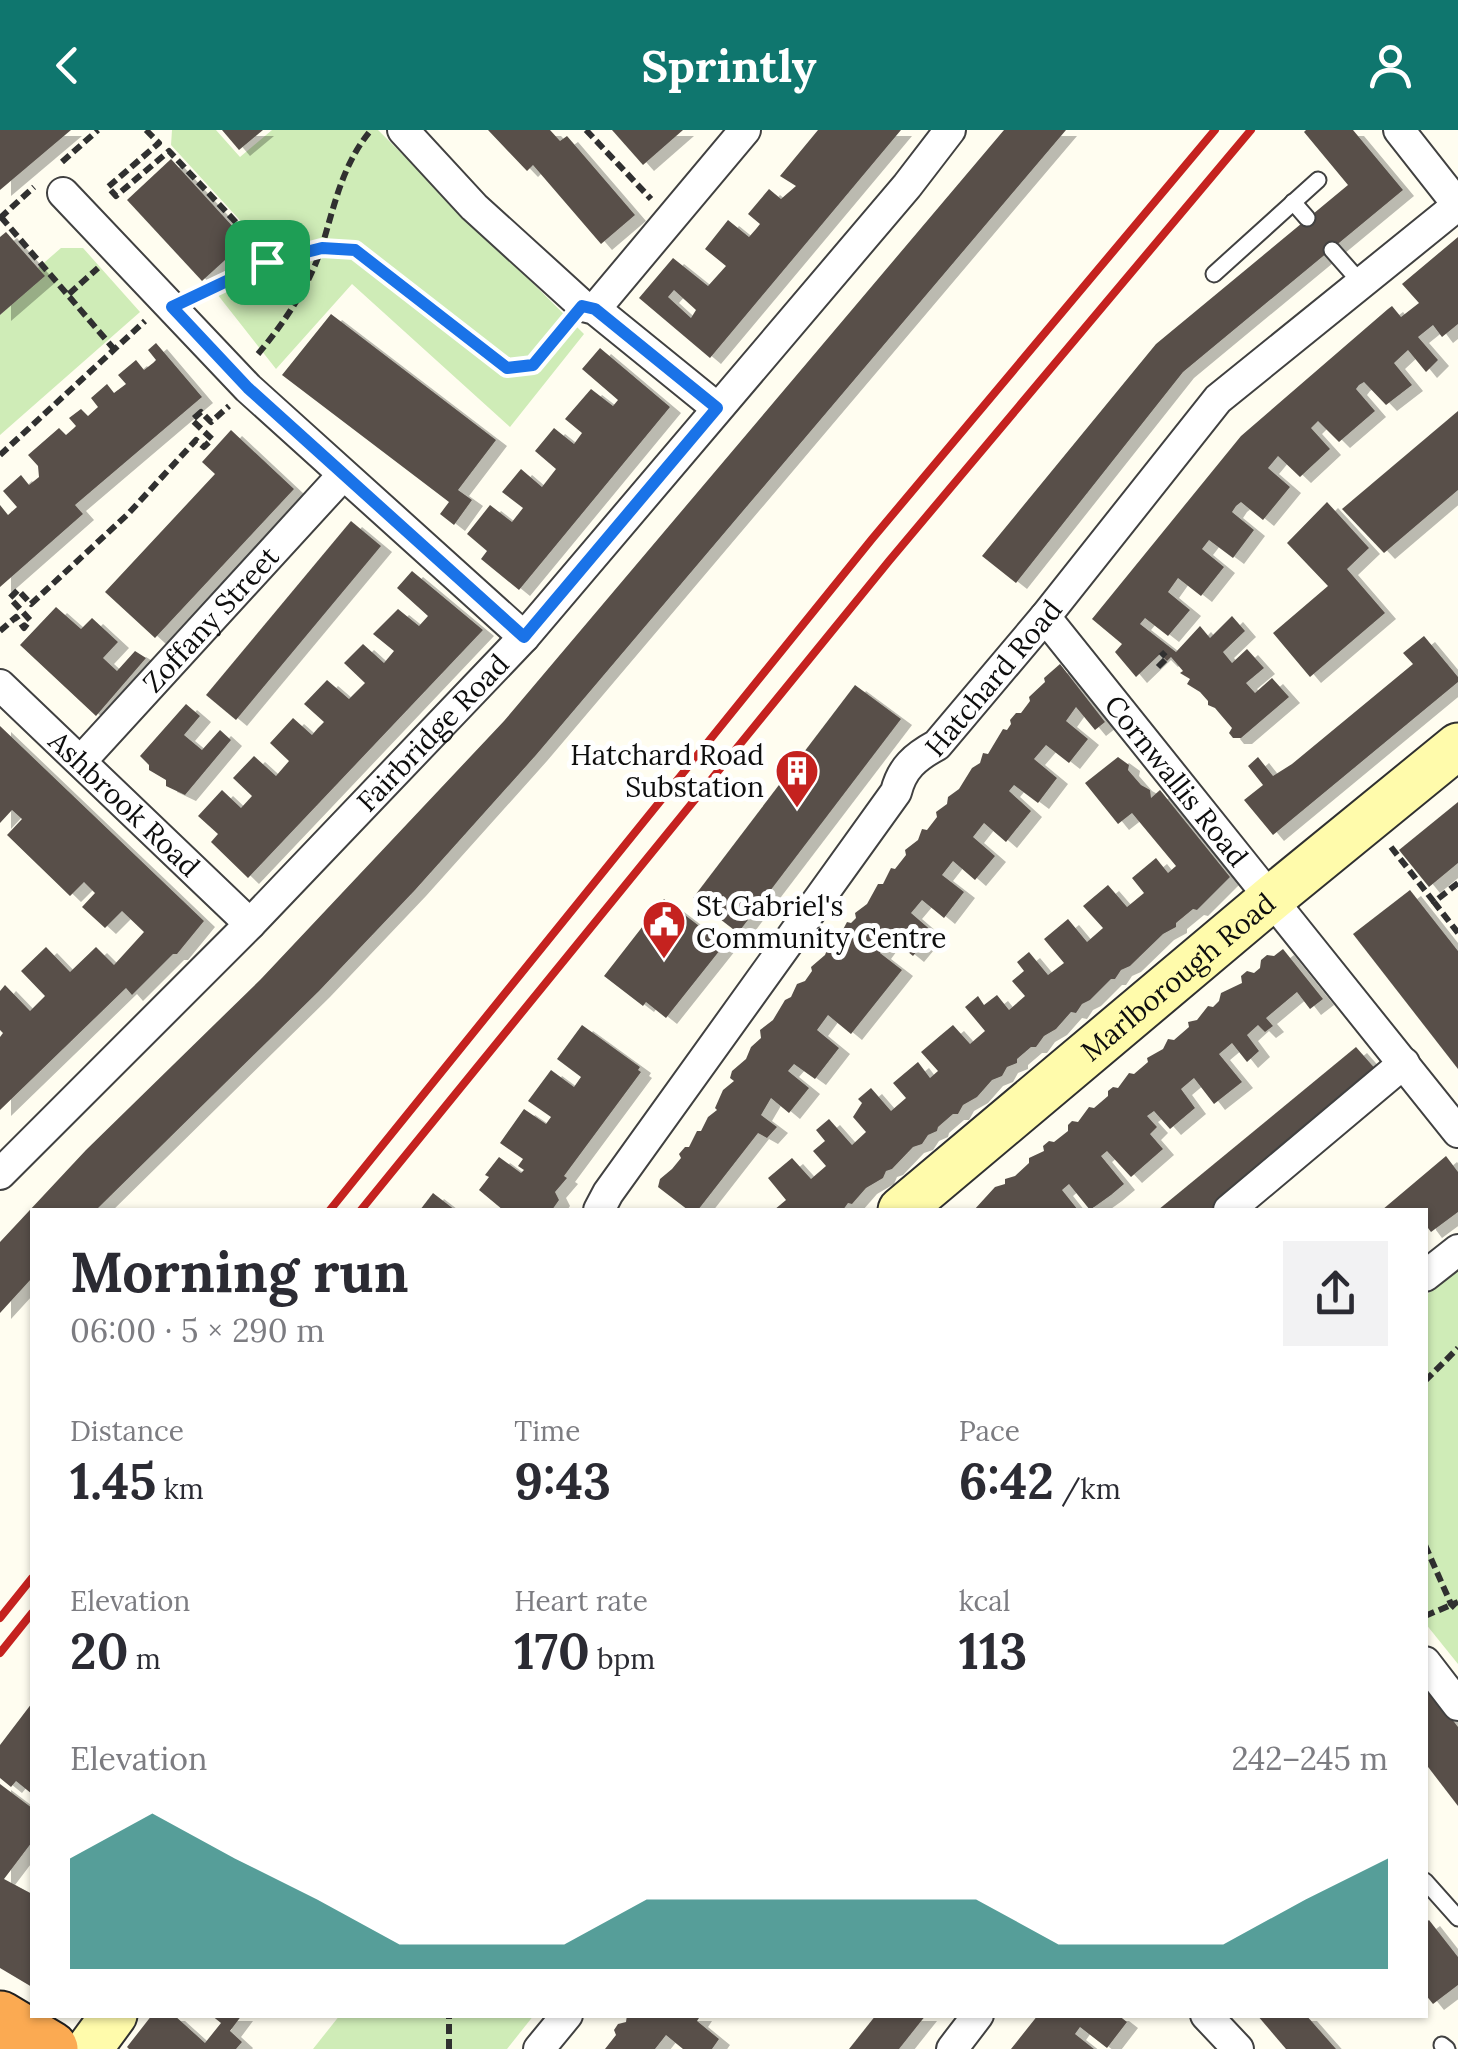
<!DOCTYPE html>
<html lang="en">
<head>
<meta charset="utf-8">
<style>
  :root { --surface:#fff; --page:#f2f2f3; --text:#2b2b33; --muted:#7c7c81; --accent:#0f766e }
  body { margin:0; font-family:Lora,serif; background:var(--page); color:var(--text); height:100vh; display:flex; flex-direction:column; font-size:38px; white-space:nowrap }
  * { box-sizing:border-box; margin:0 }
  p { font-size:32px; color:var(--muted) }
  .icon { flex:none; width:55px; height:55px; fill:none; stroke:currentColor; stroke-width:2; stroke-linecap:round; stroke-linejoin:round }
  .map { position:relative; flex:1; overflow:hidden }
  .side { position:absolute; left:30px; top:1078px; width:1398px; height:810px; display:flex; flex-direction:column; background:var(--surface); border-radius:0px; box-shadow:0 2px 8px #0004 }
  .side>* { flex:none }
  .pin { position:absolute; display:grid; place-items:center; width:85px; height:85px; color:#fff; margin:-42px; border-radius:20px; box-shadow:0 5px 15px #0006 }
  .round { display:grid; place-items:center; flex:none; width:105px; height:105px; border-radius:0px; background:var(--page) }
  .overview { display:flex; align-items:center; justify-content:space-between; height:170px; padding:0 40px }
  h1 { font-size:55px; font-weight:700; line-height:75px }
  .metrics { display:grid; grid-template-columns:repeat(3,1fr); gap:15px; height:170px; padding:10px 40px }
  .metrics div { display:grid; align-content:center }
  .metrics b { font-size:50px; font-weight:700 }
  .metrics small { font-size:28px; font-weight:400 }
  .metrics p { font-size:28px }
  .chart { height:280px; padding:20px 40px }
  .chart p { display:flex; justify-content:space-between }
  .chart svg { width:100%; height:180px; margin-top:10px; fill:var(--accent); opacity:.7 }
  header { display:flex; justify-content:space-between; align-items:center; height:130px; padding:0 40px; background:var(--accent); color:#fff; font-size:45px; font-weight:700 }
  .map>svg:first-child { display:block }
  .green { fill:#cfecb7 }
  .building { fill:#58504a; fill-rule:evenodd; filter:url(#shadow) }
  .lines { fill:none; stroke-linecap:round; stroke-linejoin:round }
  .lane-casing { stroke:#414141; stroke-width:19 }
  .street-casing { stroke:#414141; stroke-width:34 }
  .secondary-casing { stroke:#303030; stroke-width:49 }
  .highway-casing { stroke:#1f1f1f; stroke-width:59 }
  .path { stroke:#303030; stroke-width:6; stroke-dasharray:10 5; stroke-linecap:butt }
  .lane { stroke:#fff; stroke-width:15 }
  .street { stroke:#fff; stroke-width:30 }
  .secondary { stroke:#fffbab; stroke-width:45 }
  .highway { stroke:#fbaa52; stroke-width:55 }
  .rail { stroke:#c5221f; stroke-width:8 }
  .route-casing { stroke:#fff; stroke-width:20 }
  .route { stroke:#1a73e8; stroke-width:12 }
  .labels { text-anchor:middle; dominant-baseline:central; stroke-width:10; stroke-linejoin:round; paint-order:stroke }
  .street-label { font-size:28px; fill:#0e0e0e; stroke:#fff }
  .poi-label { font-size:28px; fill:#0e0e0e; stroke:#fff; text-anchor:end }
</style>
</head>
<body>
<header><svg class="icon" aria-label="back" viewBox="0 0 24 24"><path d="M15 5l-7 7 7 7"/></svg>Sprintly<svg class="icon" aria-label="person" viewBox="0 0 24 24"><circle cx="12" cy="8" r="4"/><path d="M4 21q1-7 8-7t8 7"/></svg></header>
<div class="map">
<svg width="1458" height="1919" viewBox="0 0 1458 1919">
  <defs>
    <filter id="shadow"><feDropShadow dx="11" dy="6" stdDeviation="0" flood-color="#0004"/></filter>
  </defs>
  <rect width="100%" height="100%" fill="#fffdf0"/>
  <!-- green -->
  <g class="green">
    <path d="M172,0H216L240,27L272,0H378L584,204L510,297L352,154L276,239L210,155L259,111L171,15Z"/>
    <path d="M61,118H83L140,182L0,305V185L44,146L38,138Z"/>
    <path d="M1458,1141V1534L1425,1493V1166Z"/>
    <path d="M340,1885H534L507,1919H313Z"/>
  </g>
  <!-- building -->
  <g class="building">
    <path d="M0,0H71L0,60Z"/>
    <path d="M222,0H263L239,20Z"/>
    <path d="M488,0H550L560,11L567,6L635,85L601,114L533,35L527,41Z"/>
    <path d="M612,0H683L643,35Z"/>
    <path d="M818,0H901L710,228L639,168L673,128L708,156L726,136L705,119L728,90L749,107L756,99L760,94L748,84L769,59L781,69L796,56L780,46ZM674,160L696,180L691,188L668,167Z"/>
    <path d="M1004,0H1066L536,625L415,760L319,861L96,1080H32V1148L0,1183V1112L86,1020L261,849L504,591Z"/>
    <path d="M1306,0H1353L1403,60L1183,242L1016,453L982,426L1156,214L1348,55L1304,2Z"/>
    <path d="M171,29L246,111L202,151L127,70Z"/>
    <path d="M6,102L45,146L0,185V107Z"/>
    <path d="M1458,107V194L1442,207L1433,195L1418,207L1438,230L1426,242L1408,220L1394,233L1412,255L1386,275L1364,252L1359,255L1356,259L1375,281L1339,312L1318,291L1311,298L1330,319L1300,347L1278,326L1268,338L1290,357L1263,390L1241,372L1236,376L1232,382L1254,400L1233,428L1209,410L1202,419L1224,437L1201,466L1178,448L1168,462L1190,480L1168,506L1145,488L1140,494L1176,522L1200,496L1210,508L1232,486L1245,501L1223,522L1232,533L1247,519L1264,538L1246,553L1255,563L1272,548L1289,567L1241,608H1233L1229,603L1232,598L1215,578L1208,575V571L1200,562L1187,554L1190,549L1180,543L1183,541L1171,527L1167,531L1160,524L1136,547L1115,522L1122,514L1092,489L1241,306L1388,179L1392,176L1401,187L1419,173L1402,154Z"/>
    <path d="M331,184L496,310L458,360L472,370L454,395L440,384L449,372L282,245Z"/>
    <path d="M156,213L202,267L75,375L83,384L0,457V375L8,385L17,377L3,361L21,345L29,355L39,347L38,336L28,325L59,298L66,305L74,298L76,296L69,288L81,279L88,286L98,277L91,268L107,254L114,263L126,254L118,245L136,230L144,240L153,233L156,230L148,220Z"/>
    <path d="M600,218L670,277L519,460L481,429L487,421L467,404L490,375L512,392L523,378L502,362L521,339L542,357L556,339L535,321L554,298L574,314L582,303L565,289L591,259L613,276L618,270L582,239Z"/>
    <path d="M1458,281V360L1384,423L1342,379Z"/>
    <path d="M231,300L294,359L155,508L105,462L215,344L202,332Z"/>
    <path d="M1327,372L1369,418L1347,439L1385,483L1310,547L1273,503L1328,456L1287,413Z"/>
    <path d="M351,391L381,416L236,590L206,565Z"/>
    <path d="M412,441L483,500L248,748L211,712L218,704L198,686L222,660L241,678L252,666L233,648L254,626L276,646L289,631L270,613L293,588L312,605L318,598L324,592L304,574L327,550L349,569L365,553L344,533L363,514L384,533L394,521L373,504L398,479L419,496L428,486L397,458Z"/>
    <path d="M56,477L81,499L92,488L118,512L103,528L117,541L135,521L146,528L96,586L20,515Z"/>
    <path d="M1424,506L1458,547V552L1273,705L1244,670L1263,655L1248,636L1258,627L1273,646L1292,634L1413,534L1403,523Z"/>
    <path d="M1060,534L1105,592L1095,600L1076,577L1066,591L1088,609L1069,633L1046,615L1034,629L1057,648L1038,673L1014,655L1009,661L1031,681L1006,712L984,693L973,707L995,726L975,750L953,731L942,745L964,762L944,788L922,770L911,783L933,802L913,826L891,808L880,823L902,840L851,904L828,885L817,900L839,918L815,949L794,934L788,941L809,958L789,983L771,968L761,985L777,997L767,1008L758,1003L698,1080H688L658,1057L660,1049L672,1039L681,1028L679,1024L685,1017H689L697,1001H701L708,987L717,980L715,978L723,960L734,951L730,948L732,941L746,929L751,917L761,908L760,900L773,890L785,870L791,867L797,854L805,851L812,841L811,837L825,825L829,815L833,816L838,809L847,792L851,793L856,788L855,783L867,774L878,754H883L891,738L895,739L906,725L905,720L918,710L922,699L927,700L937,687L936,682L947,674L948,667L959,659L972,638L980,633L983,623L988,624L1003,599L1007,600L1011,594L1010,590L1016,583H1021L1030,571L1029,567L1045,552L1044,548Z"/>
    <path d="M855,555L901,589L738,803L693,768Z"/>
    <path d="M186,574L200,586L184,605L202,620L220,600L231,610L185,665L166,656V650L149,640V635L140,626Z"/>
    <path d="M0,596L204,791L177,824H173L132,865L126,858L0,980V907L3,903L0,900V861L5,855L30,881L45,866L21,841L46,817L70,842L96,817L114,835L144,802L122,781L105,798L82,777L95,763L84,752L70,766L7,705L22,689L12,680L0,693Z"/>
    <path d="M1118,627L1129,635L1128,640L1141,655L1150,660L1151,668L1160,660L1230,747L1197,780L1193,779L1176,793V797L1163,804L1130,836L1121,840L1115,849H1111L1090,870L1082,874L1076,883L1071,882L1056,899L1044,906L1036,917H1031L1017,929V933L1007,937L1002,946L992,950L977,967L963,975L958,984H953L938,997L937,1001L928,1005L922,1014L913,1017L892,1039L886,1041L883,1048L866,1058L852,1074L848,1073L843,1080H774L786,1070L768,1048L792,1028L811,1049L826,1036L813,1021L825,1011L816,1000L829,989L852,1015L866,1002L853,987L862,973L858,969L871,958L891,981L906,968L893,953L918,932L930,948L938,941L921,922L941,905L953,895L970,914L985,901L965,877L978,866L984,875L997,865L1009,880L1025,866L1012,851L1024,841L1017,832L1029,822L1048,845L1064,833L1044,809L1068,789L1087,812L1103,798L1083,776L1108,755L1127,777L1144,763L1132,748L1156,728L1168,743L1176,736L1132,683L1118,694L1085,653Z"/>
    <path d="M1458,672V733L1429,757L1399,720Z"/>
    <path d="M1410,760L1458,821V939L1353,804Z"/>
    <path d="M664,769L724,815L666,888L646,872L643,876L604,846Z"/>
    <path d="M1283,819L1323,869L1310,879L1297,862L1266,888L1273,896L1265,902L1258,895L1247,905L1259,921L1247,932L1232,913L1225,919L1219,924L1242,952L1214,974L1194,948L1181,959L1195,978L1170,999L1154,981L1147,986L1157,997L1150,1004L1163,1019L1131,1047L1107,1021L1101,1026L1124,1054L1111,1065L1090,1080L1069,1054L1062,1060L1078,1080H974L995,1057L1005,1054V1049L1015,1046L1029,1033V1028L1044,1021L1043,1016L1049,1011L1054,1012L1068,1001V995L1072,991L1078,992L1089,977L1094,978L1108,966V961L1113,957L1118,958L1129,943L1134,944L1148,932L1147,928L1163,919L1168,909L1174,910L1189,897L1188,892L1197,890L1208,876L1213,877L1219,871L1221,863L1242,853L1241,846L1247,841L1254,843L1260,838L1261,830L1267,825L1274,826Z"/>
    <path d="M582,895L640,937L638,940L641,942L564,1046L567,1048L555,1062L559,1070L552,1080H503L479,1060L489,1047L485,1045L499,1027L521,1043L524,1040L518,1036L523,1029L500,1013L524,979L546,994L551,987L528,971L551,940L574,957L581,947L557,929Z"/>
    <path d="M1356,917L1378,942L1211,1080H1158Z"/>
    <path d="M1446,1026L1458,1042V1082L1431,1102L1425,1094V1080H1382Z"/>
    <path d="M433,1063L455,1080H420Z"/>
    <path d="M1425,1554L1458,1597V1676L1425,1633Z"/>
    <path d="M32,1573V1664L16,1651L11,1657L0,1648V1615Z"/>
    <path d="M0,1654L32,1678V1712L4,1749L32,1764V1857L0,1838Z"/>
    <path d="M1429,1790L1458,1827V1855L1433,1874L1425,1864V1793Z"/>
    <path d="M152,1885H174L205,1913L221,1893L211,1885H242L230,1901L242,1912L236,1919H129L127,1917Z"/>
    <path d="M627,1885H701L697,1891L719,1909L712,1919H683L666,1905L655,1919H605L616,1905L614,1900L618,1894L626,1892Z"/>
    <path d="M876,1885H926L899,1919H849Z"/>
    <path d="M1038,1885H1118L1127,1892L1107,1918L1080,1897L1075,1904L1094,1919H1011Z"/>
    <path d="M1257,1885H1306L1336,1919H1286Z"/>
  </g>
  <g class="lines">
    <defs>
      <g id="lane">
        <path d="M1293,72L1307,88"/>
        <path d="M1332,120L1362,154"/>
        <path d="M1214,144L1318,50"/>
        <path d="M1425,1751L1458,1788"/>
        <path d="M1442,1915L1447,1919"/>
      </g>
      <g id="street">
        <path d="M403,0L474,77L583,176L595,179L717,278"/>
        <path d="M1399,0L1458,75"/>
        <path d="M63,63L248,258L524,507"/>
        <path d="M595,179L745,0"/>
        <path id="s1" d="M1045,487L1458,1002"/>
        <path id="s2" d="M0,555L250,794"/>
        <path id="s3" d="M81,631L342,346"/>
        <path id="s4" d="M0,1044L250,794L524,507L907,56L950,0"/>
        <path id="s5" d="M599,1080L608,1063L896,662C902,638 915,627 937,615L1045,487L1218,269L1458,75"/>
        <path d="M1229,1080L1404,933"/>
        <path d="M1425,1146L1458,1120"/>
        <path d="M1425,1532L1458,1575"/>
        <path d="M1206,1885L1238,1919"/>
        <path d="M539,1919L567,1885"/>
        <path d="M952,1919L978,1885"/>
      </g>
      <g id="secondary">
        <path id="s6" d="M901,1080L1273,767L1458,616"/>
        <path d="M89,1919L114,1885"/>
      </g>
      <path id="highway" d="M0,1889L50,1919"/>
    </defs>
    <!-- lane casing -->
    <use href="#lane" class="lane-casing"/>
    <!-- street casing -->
    <use href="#street" class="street-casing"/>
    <!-- secondary casing -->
    <use href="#secondary" class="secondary-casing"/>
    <!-- highway casing -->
    <use href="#highway" class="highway-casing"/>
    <!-- path -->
    <g class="path">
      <path d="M146,0L159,13L108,57L116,66L169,21L246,103"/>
      <path d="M586,0L651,69"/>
      <path d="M62,32L98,0"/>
      <path d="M1,87L114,219"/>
      <path d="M0,88L34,57"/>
      <path d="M200,163L267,131L322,118L355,120L507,238L533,235L566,196"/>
      <path d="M69,164L98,138"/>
      <path d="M258,224C284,193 310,155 322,116C335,74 342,35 371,0"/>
      <path d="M0,325L145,191"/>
      <path d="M0,501L16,487L24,498L30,490L10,468L18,460L31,474L128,384L196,310L204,317L212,309L192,290L201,282L211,292L229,276"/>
      <path d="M1158,537L1167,528L1161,522"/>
      <path d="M1391,717L1434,772"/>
      <path d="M1458,753L1434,772L1458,803"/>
      <path d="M1425,1251L1458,1218"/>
      <path d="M1425,1415L1451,1474L1458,1481"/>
      <path d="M1425,1486L1458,1472"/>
      <path d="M449,1919V1885"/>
    </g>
    <!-- lane -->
    <use href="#lane" class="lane"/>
    <!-- street -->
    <use href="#street" class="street"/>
    <!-- secondary -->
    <use href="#secondary" class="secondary"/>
    <!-- highway -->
    <use href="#highway" class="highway"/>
    <!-- rail -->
    <g class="rail">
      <path d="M330,1080L872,409L1215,0"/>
      <path d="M361,1080L889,431L1251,0"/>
      <path d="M0,1488L32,1448"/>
      <path d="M0,1523L32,1483"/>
    </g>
  </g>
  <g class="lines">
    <defs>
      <path id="route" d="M322,118L355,120L507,238L533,235L582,176L595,179L717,278L524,507L248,258L172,177L267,132Z"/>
    </defs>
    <!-- route casing -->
    <use href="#route" class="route-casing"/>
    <!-- route -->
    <use href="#route" class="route"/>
  </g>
  <!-- icons -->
  <defs>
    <symbol id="building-pin" viewBox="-11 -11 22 30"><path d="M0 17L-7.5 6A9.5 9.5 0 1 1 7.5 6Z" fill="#c5221f" stroke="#fff"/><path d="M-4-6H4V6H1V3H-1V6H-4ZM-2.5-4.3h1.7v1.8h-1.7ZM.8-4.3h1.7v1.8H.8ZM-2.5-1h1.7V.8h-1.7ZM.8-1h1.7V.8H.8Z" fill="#fff"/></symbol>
    <symbol id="civic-pin" viewBox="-11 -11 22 30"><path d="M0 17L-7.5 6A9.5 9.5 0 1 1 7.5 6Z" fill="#c5221f" stroke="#fff"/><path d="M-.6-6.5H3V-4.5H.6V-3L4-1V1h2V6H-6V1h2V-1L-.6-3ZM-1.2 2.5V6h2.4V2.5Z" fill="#fff"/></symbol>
  </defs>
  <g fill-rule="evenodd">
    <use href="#building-pin" x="772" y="616" width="50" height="68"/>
    <use href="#civic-pin" x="639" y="767" width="50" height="68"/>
  </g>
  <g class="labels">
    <!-- street labels -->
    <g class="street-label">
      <text stroke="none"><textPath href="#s3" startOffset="192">Zoffany Street</textPath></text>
      <text stroke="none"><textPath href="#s5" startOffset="665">Hatchard Road</textPath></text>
      <text stroke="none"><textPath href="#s4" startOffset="618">Fairbridge Road</textPath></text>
      <text stroke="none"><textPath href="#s1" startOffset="210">Cornwallis Road</textPath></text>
      <text stroke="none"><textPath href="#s2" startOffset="172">Ashbrook Road</textPath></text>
      <text stroke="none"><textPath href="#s6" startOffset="362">Marlborough Road</textPath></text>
    </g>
    <!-- poi labels -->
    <g class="poi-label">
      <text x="764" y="625">Hatchard Road<tspan x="764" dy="32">Substation</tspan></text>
      <text x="696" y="776" text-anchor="start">St Gabriel's<tspan x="696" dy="32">Community Centre</tspan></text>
    </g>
  </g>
</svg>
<div class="pin" style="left:267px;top:132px;background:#1e9e55"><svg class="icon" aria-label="arrive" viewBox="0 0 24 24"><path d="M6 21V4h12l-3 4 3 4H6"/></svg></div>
<section class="side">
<div class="overview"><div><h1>Morning run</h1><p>06:00 · 5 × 290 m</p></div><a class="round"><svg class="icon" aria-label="share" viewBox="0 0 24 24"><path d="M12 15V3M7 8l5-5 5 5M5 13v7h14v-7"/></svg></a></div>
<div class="metrics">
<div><p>Distance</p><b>1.45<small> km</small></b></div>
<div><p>Time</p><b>9:43</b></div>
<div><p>Pace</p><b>6:42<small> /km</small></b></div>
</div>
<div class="metrics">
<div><p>Elevation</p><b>20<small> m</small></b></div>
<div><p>Heart rate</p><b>170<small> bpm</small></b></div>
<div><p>kcal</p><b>113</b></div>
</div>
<div class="chart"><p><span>Elevation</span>242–245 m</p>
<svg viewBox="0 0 160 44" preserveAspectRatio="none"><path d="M0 44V17L10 6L20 17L30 27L40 38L50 38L60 38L70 27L80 27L90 27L100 27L110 27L120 38L130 38L140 38L150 27L160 17V44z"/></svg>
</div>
</section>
</div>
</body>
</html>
